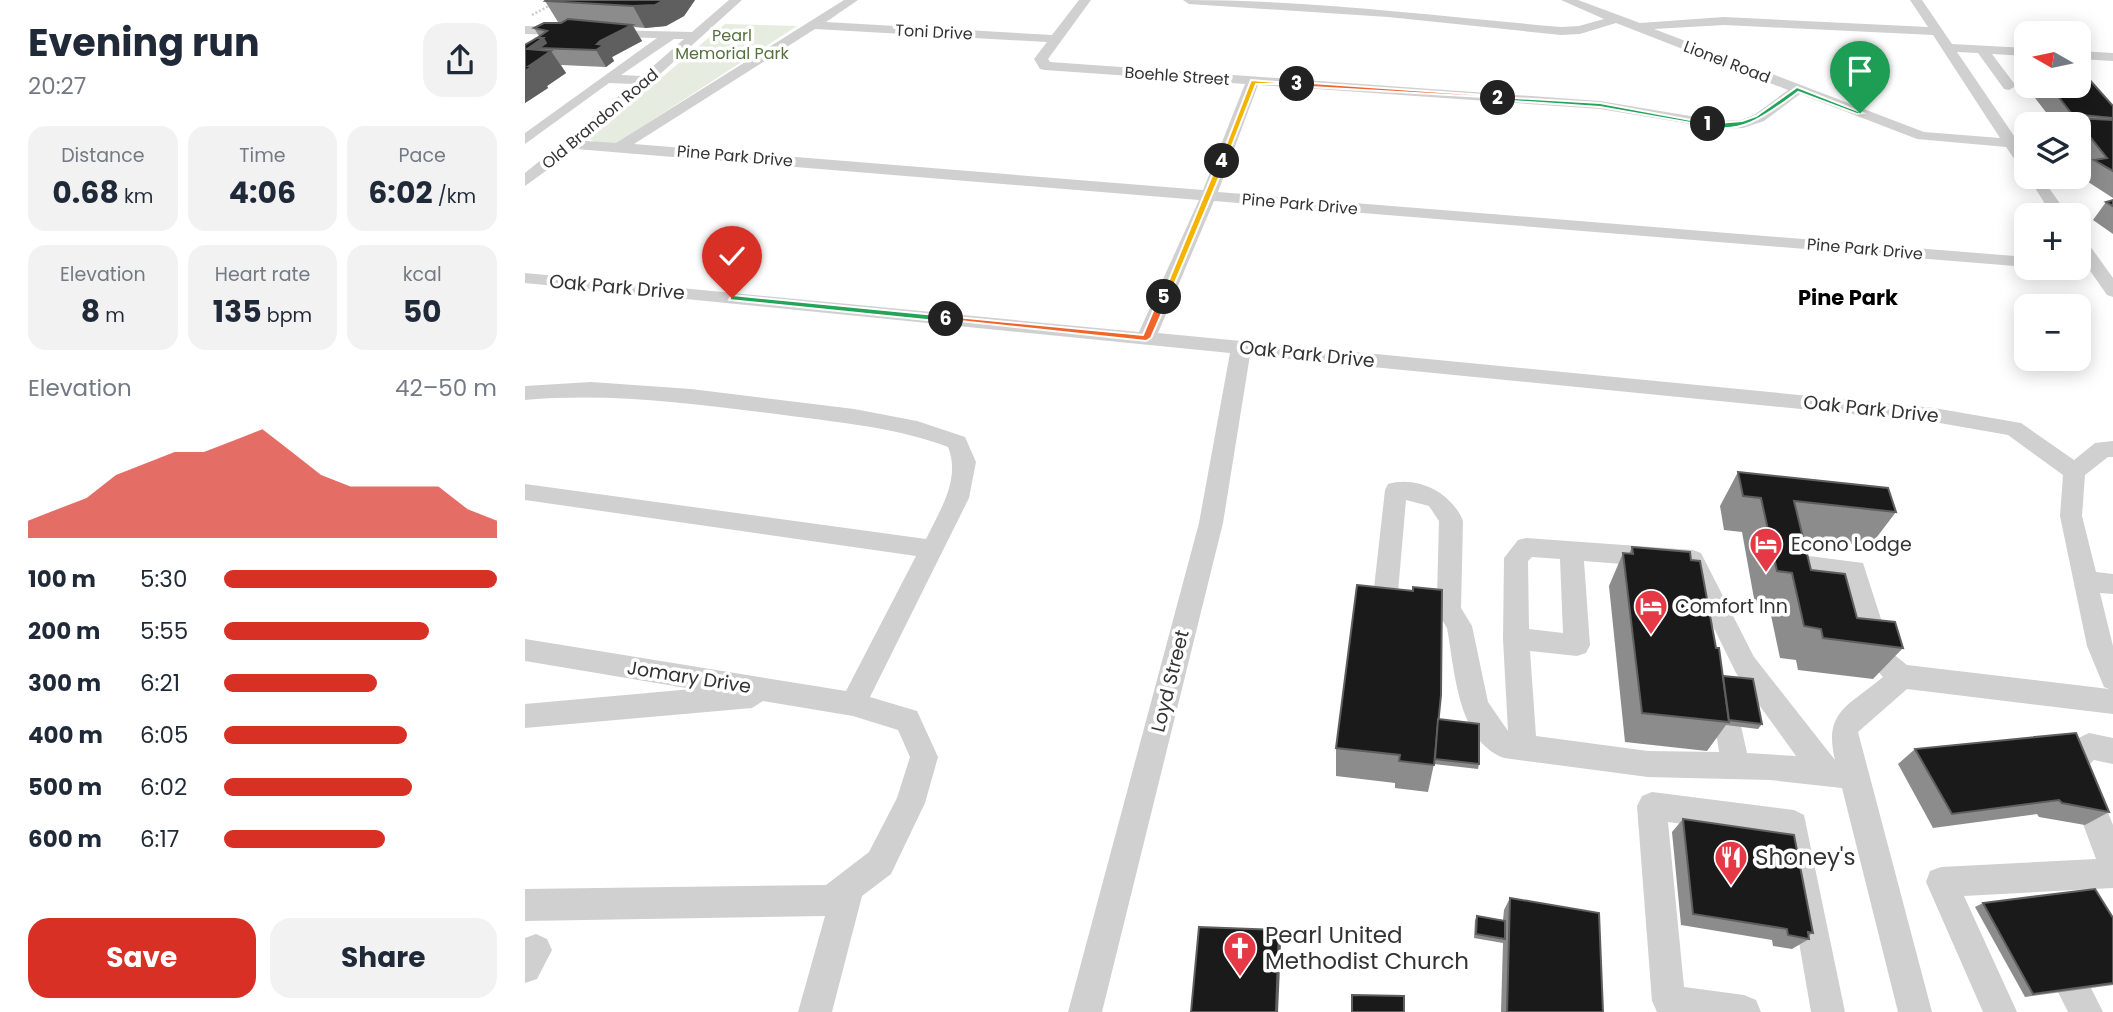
<!DOCTYPE html>
<html lang="en">
<head>
<meta charset="utf-8">
<style>
  :root { --surface:#fff; --page:#f2f2f3; --text:#1f2937; --muted:#747a83; --accent:#d93025 }
  body { margin:0; font-family:Poppins,sans-serif; background:var(--page); color:var(--text); height:100vh; display:flex; flex-direction:column; font-size:26px; white-space:nowrap }
  * { box-sizing:border-box; margin:0 }
  p { font-size:23px; color:var(--muted) }
  .icon { flex:none; width:38px; height:38px; fill:none; stroke:currentColor; stroke-width:2; stroke-linecap:round; stroke-linejoin:round }
  .map { position:relative; flex:1; overflow:hidden }
  .panel { display:flex; flex-direction:column; background:var(--surface); width:525px }
  .panel>* { flex:none }
  .needle { width:46px; rotate:279deg }
  .controls { position:absolute; left:1489px; top:21px; display:grid; gap:14px }
  .controls a { display:grid; place-items:center; width:77px; height:77px; border-radius:14px; background:var(--surface); box-shadow:0 4px 18px #0003; font-size:35px }
  .pin { position:absolute; display:grid; place-items:center; width:60px; height:60px; color:#fff; margin:-72px -30px; border-radius:50% 50% 50% 0; rotate:-45deg; box-shadow:0 0 7px #0007 }
  .pin .icon { rotate:45deg }
  .km { position:absolute; width:35px; height:35px; margin:-18px; border-radius:50%; background:#222; color:#fff; font-size:19px; line-height:35px; text-align:center }
  .round { display:grid; place-items:center; flex:none; width:74px; height:74px; border-radius:21px; background:var(--page) }
  .headline { display:flex; align-items:center; justify-content:space-between; height:119px; padding:0 28px }
  h1 { font-size:38px; font-weight:700; line-height:52px }
  .metrics { display:grid; grid-template-columns:repeat(3,1fr); gap:10px; height:119px; padding:7px 28px }
  .metrics div { display:grid; align-content:center; border-radius:18px; background:var(--page); text-align:center }
  .metrics b { font-size:30px; font-weight:700 }
  .metrics small { font-size:19px; font-weight:400 }
  .metrics p { font-size:19px }
  .chart { height:196px; padding:14px 28px }
  .chart p { display:flex; justify-content:space-between }
  .chart svg { width:100%; height:126px; margin-top:7px; fill:var(--accent); opacity:.7 }
  .primary-button { display:flex; gap:14px; margin-top:auto; padding:14px 28px }
  .primary-button a { flex:1; height:80px; border-radius:21px; background:var(--accent); color:#fff; font-size:28px; font-weight:700; line-height:80px; text-align:center }
  .primary-button a+a { background:var(--page); color:var(--text) }
  ul { padding:0 28px; list-style:none; font-size:23px }
  li { display:grid; grid-template-columns:112px 84px 1fr; align-items:center; height:52px }
  li i { height:18px; border-radius:9px; background:var(--accent) }
  main { display:flex; flex:1; min-height:0 }
  .map>svg:first-child { display:block }
  .green { fill:#e6ecdf }
  .lines { fill:none; stroke-linecap:round; stroke-linejoin:round }
  .path { stroke:#cdcdcd; stroke-width:2.5; stroke-dasharray:2 2; stroke-linecap:butt }
  .minor { fill:#d0d0d0; fill-rule:evenodd }
  .wall { fill:#8c8c8c }
  .shaded-wall { fill:#5f5f5f }
  .building { fill:#1a1a1a; stroke:#5f5f5f; stroke-width:2 }
  .split-1 { fill:#22a559; stroke:#fff; stroke-width:2 }
  .split-2 { fill:#22a559; stroke:#fff; stroke-width:2 }
  .split-3 { fill:#f0652b; stroke:#fff; stroke-width:2 }
  .split-4 { fill:#f5b400; stroke:#fff; stroke-width:2 }
  .split-5 { fill:#f5b400; stroke:#fff; stroke-width:2 }
  .split-6 { fill:#f0652b; stroke:#fff; stroke-width:2 }
  .split-7 { fill:#22a559; stroke:#fff; stroke-width:2 }
  .labels { text-anchor:middle; dominant-baseline:central; stroke-width:7; stroke-linejoin:round; paint-order:stroke }
  .far-street-label { font-size:16px; fill:#333; stroke:#fff }
  .far-park-label { font-size:16px; fill:#56703f; stroke:#fff }
  .street-label { font-size:19px; fill:#333; stroke:#fff }
  .poi-label { font-size:19px; fill:#333; stroke:#fff; text-anchor:start }
  .neighbourhood-label { font-size:21px; font-weight:bold; fill:#000; stroke:#fff }
  .near-poi-label { font-size:23px; fill:#333; stroke:#fff; text-anchor:start }
</style>
</head>
<body>
<main>
<section class="panel">
<div class="headline"><div><h1>Evening run</h1><p>20:27</p></div><a class="round"><svg class="icon" aria-label="share" viewBox="0 0 24 24"><path d="M12 15V3M7 8l5-5 5 5M5 13v7h14v-7"/></svg></a></div>
<div class="metrics">
<div><p>Distance</p><b>0.68<small> km</small></b></div>
<div><p>Time</p><b>4:06</b></div>
<div><p>Pace</p><b>6:02<small> /km</small></b></div>
</div>
<div class="metrics">
<div><p>Elevation</p><b>8<small> m</small></b></div>
<div><p>Heart rate</p><b>135<small> bpm</small></b></div>
<div><p>kcal</p><b>50</b></div>
</div>
<div class="chart"><p><span>Elevation</span>42–50 m</p>
<svg viewBox="0 0 160 44" preserveAspectRatio="none"><path d="M0 44V38L10 34L20 30L30 22L40 18L50 14L60 14L70 10L80 6L90 14L100 22L110 26L120 26L130 26L140 26L150 34L160 38V44z"/></svg>
</div>
<ul>
<li><b>100 m</b>5:30<i style="width:100%"></i></li>
<li><b>200 m</b>5:55<i style="width:75%"></i></li>
<li><b>300 m</b>6:21<i style="width:56%"></i></li>
<li><b>400 m</b>6:05<i style="width:67%"></i></li>
<li><b>500 m</b>6:02<i style="width:69%"></i></li>
<li><b>600 m</b>6:17<i style="width:59%"></i></li>
</ul>
<div class="primary-button"><a>Save</a><a>Share</a></div>
</section>
<div class="map">
<svg width="1588" height="1012" viewBox="0 0 1588 1012">
  <rect width="100%" height="100%" fill="#fff"/>
  <!-- green -->
  <path class="green" d="M200,24L272,26L92,143H71L64,139Z"/>
  <g class="lines">
    <!-- path -->
    <path class="path" d="M7,15L35,0"/>
    <!-- minor -->
    <g class="minor">
      <path d="M204,0H217L61,141L91,143L319,0H333L301,22L527,35L554,0H566L523,59L525,62L1075,101L1195,121L1216,120L1229,115L1263,90L1091,23L1055,34L1036,35L863,17L664,4L658,0C785,0 910,16 1036,27L1054,26L1079,19L1036,0H1053L1115,23L1199,17L1403,27L1385,0H1397L1427,44L1502,48V56L1467,54L1491,86L1484,90L1479,89L1453,53L1432,52L1502,155V172L1497,170L1481,147L1392,139L1275,94L1239,121L1218,128L1195,129L1075,109L733,85L693,192L1502,257V267L689,201L633,333L1409,408L1496,423L1549,460L1570,443L1588,441V457H1583L1560,475L1557,516L1571,572L1588,574V594L1575,593L1588,646V714L1382,689L1333,732L1407,1012H1373L1317,788L1245,780L1123,777L979,758C932,740 930,670 922,628L916,618C895,616 858,618 848,597L860,490L863,484C893,475 927,493 938,521L936,608L947,626L963,702L983,731L978,639L979,558L993,540L1001,538L1168,550L1176,553L1229,657L1310,760C1298,711 1324,706 1358,677L1343,660L1320,579L1268,572L1264,565L1268,558L1276,555L1338,563L1367,653L1382,665L1584,689L1579,687L1562,646L1535,516L1538,475L1483,435L1409,422L725,355L698,523L577,1012H543L674,523L705,353L0,283V273L614,332L674,200L51,149L0,186V173L108,84L84,83L0,144V133L132,38L84,37L78,33L80,30L167,32ZM1199,25L1408,35L1475,138L1399,132L1129,29ZM290,29L522,42L509,59L515,69L520,70L720,84L678,190L109,144ZM149,39H159L117,76L96,75ZM881,500L904,506L914,521L912,597L873,592ZM1007,557L1035,559L1038,633L1004,629L1003,561ZM1059,561L1160,569L1211,673L1271,756L1222,753L1214,717L1204,713L1194,717L1190,726L1194,752L1123,751L1011,736L1005,651L1052,656L1061,653L1065,645Z"/>
      <path d="M0,26L39,27L45,31L39,35L0,34Z"/>
      <path d="M1554,51L1588,53V61L1554,59Z"/>
      <path d="M1502,175L1537,179L1554,177L1549,187L1524,188L1543,215H1527Z"/>
      <path d="M1554,238L1560,239L1588,278V297L1582,295L1554,255Z"/>
      <path d="M66,382L166,389L329,409L392,421L440,437L451,462L444,498L345,697L392,711L413,757L400,803L366,874L337,896L307,1012H273L300,916L0,921V889L301,885L344,852L372,798L385,757L373,730L328,716L238,701L227,708L0,728V704L167,689L0,661V639L321,691L391,556L0,500V484L401,539C415,510 436,479 423,447C373,428 320,423 266,416C177,405 90,392 0,400V386Z"/>
      <path d="M1564,733L1588,738V764L1569,760L1564,765L1588,825V888L1439,896L1492,1012H1458L1401,882L1405,871L1416,867L1571,859L1535,762C1541,749 1550,738 1564,733Z"/>
      <path d="M1127,792L1269,810L1279,815L1320,1012H1286L1256,838L1143,822L1159,987L1219,995L1231,1000L1236,1012H1132L1127,1001L1112,806L1117,796Z"/>
      <path d="M11,934L22,939L27,950L12,979L0,983V938Z"/>
      <path d="M1549,973L1561,978L1578,1012H1543L1532,990L1537,978Z"/>
    </g>
  </g>
  <!-- wall -->
  <g class="wall">
    <path d="M170,0L159,16L141,26L120,28L109,27L117,41L87,57L89,61L81,67L36,65L41,73L22,86L23,88L0,103L14,36L9,28L37,23L33,22L20,1Z"/>
    <path d="M1502,64V86H1554L1588,106V198L1557,178L1563,169L1554,156V124H1530L1494,77Z"/>
    <path d="M1588,200V234L1568,220L1581,202Z"/>
    <path d="M1213,472L1371,512L1345,546L1278,538L1286,570L1332,618L1378,648L1348,679L1273,670L1271,660L1255,658L1244,606L1230,604L1217,532L1199,530L1195,506Z"/>
    <path d="M1107,547L1166,560L1191,648L1198,676L1237,724L1233,729L1201,725L1182,751L1100,742L1084,586L1098,553L1104,554Z"/>
    <path d="M913,719L954,764L953,769L909,764L903,792L870,788V783L811,776V748Z"/>
    <path d="M1390,749L1584,812L1560,825L1514,817L1512,814L1408,828L1373,764Z"/>
    <path d="M1158,819L1288,933L1283,936L1284,939L1267,949L1248,946L1247,940L1156,925L1147,832Z"/>
    <path d="M985,898L1078,1012H976L978,943L949,938L950,920L952,916L978,920L979,910Z"/>
    <path d="M1458,903L1588,918V985L1500,997L1450,907Z"/>
  </g>
  <!-- shaded-wall -->
  <g class="shaded-wall">
    <path d="M131,0H170L159,16L141,26L120,28L108,6Z"/>
    <path d="M107,25L117,41L87,57L89,61L81,67L71,50L72,44L75,41Z"/>
    <path d="M18,38L24,48H14L19,55L26,51L41,73L22,86L23,88L0,103V71L2,49Z"/>
    <path d="M754,930L756,944L753,1012H751Z"/>
  </g>
  <!-- building -->
  <g class="building">
    <path d="M21,0H139L130,5L108,6L20,1Z"/>
    <path d="M43,19L107,25L75,41L72,44L79,45L71,50L14,48L21,43L18,38H12L22,31L9,28L19,23H36Z"/>
    <path d="M12,38H18L2,49L26,51L4,66H8L0,71V45Z"/>
    <path d="M1554,68L1588,106V118L1547,114L1525,86H1554Z"/>
    <path d="M1550,118L1588,120V171L1569,160L1582,158Z"/>
    <path d="M1588,200V206L1581,202Z"/>
    <path d="M1213,472L1363,488L1371,512L1269,501L1286,570L1320,574L1332,618L1370,622L1378,648L1298,638L1296,629L1279,626L1267,573L1252,571L1236,498L1218,496Z"/>
    <path d="M1107,547L1165,552L1166,560L1175,561L1191,648H1194L1204,722L1117,713L1098,553L1108,554Z"/>
    <path d="M832,585L888,591V587L917,590L916,695L909,765L874,761L875,755L811,748Z"/>
    <path d="M1198,676L1228,679L1237,724L1204,720Z"/>
    <path d="M913,719L954,724V764L910,759Z"/>
    <path d="M1551,733L1584,812L1537,803L1534,800L1427,814L1390,749Z"/>
    <path d="M1158,819L1269,835L1288,933L1283,932L1284,939L1263,935L1262,929L1168,914Z"/>
    <path d="M1570,889L1588,918V983L1508,994L1458,903Z"/>
    <path d="M985,898L1074,913L1078,1012H982Z"/>
    <path d="M952,916L980,921V939L951,934Z"/>
    <path d="M674,927L754,930L751,1012H666Z"/>
    <path d="M827,995L879,996V1012H827Z"/>
  </g>
  <!-- split-1 -->
  <path class="split-1" d="M1272,87L1338,113L1332,114L1273,92C1247,111 1214,139 1180,124L1217,121L1231,116Z"/>
  <!-- split-2 -->
  <path class="split-2" d="M971,97L1075,103L1187,124L1183,126L1075,107L973,100Z"/>
  <!-- split-3 -->
  <path class="split-3" d="M772,82L973,96L977,98L769,86Z"/>
  <!-- split-4 -->
  <path class="split-4" d="M726,80L775,84H731L701,161L694,163Z"/>
  <!-- split-5 -->
  <path class="split-5" d="M697,159L701,161L644,297L636,299L693,161Z"/>
  <!-- split-6 -->
  <path class="split-6" d="M639,294L644,297L626,338L621,341L416,319L421,316L618,335L634,297Z"/>
  <!-- split-7 -->
  <path class="split-7" d="M207,295L421,316L425,319L421,322L204,300Z"/>
  <!-- icons -->
  <defs>
    <symbol id="hotel-pin" viewBox="-11 -11 22 30"><path d="M0 17L-7.5 6A9.5 9.5 0 1 1 7.5 6Z" fill="#e63946" stroke="#fff"/><path d="M-6-4.5h1.5V1H6V5H4.5V3h-9V5H-6ZM-4 0a1.8 1.8 0 1 1 3.6 0ZM.5 0V-2.5h3Q6-2.5 6 0Z" fill="#fff"/></symbol>
    <symbol id="restaurant-pin" viewBox="-11 -11 22 30"><path d="M0 17L-7.5 6A9.5 9.5 0 1 1 7.5 6Z" fill="#e63946" stroke="#fff"/><path d="M-5-6h1v4h1v-4h1v4h1v-4h1v5L-1.5 .5V6h-2V.5L-5-1ZM5-6V6H3V1.5H1.5Q1.5-4 5-6Z" fill="#fff"/></symbol>
    <symbol id="church-pin" viewBox="-11 -11 22 30"><path d="M0 17L-7.5 6A9.5 9.5 0 1 1 7.5 6Z" fill="#e63946" stroke="#fff"/><path d="M-1.2-6h2.4v3.5h3.3v2.4h-3.3V6h-2.4V-.1h-3.3v-2.4h3.3Z" fill="#fff"/></symbol>
  </defs>
  <g fill-rule="evenodd">
    <use href="#hotel-pin" x="1222" y="525" width="38" height="52"/>
    <use href="#hotel-pin" x="1107" y="587" width="38" height="52"/>
    <use href="#restaurant-pin" x="1187" y="838" width="38" height="52"/>
    <use href="#church-pin" x="696" y="929" width="38" height="52"/>
  </g>
  <g class="labels">
    <!-- far-street labels -->
    <g class="far-street-label">
      <text transform="translate(409 32) rotate(3)">Toni Drive</text>
      <text transform="translate(1202 62) rotate(21)">Lionel Road</text>
      <text transform="translate(652 76) rotate(4)">Boehle Street</text>
      <text transform="translate(75 119) rotate(-40)">Old Brandon Road</text>
      <text transform="translate(210 156) rotate(5)">Pine Park Drive</text>
      <text transform="translate(775 204) rotate(5)">Pine Park Drive</text>
      <text transform="translate(1340 249) rotate(5)">Pine Park Drive</text>
    </g>
    <!-- far-park labels -->
    <g class="far-park-label">
      <text x="207" y="35">Pearl<tspan x="207" dy="18">Memorial Park</tspan></text>
    </g>
    <!-- street labels -->
    <g class="street-label">
      <text transform="translate(92 287) rotate(5)">Oak Park Drive</text>
      <text transform="translate(782 354) rotate(6)">Oak Park Drive</text>
      <text transform="translate(1346 409) rotate(6)">Oak Park Drive</text>
      <text transform="translate(164 677) rotate(9)">Jomary Drive</text>
      <text transform="translate(645 681) rotate(-76)">Loyd Street</text>
    </g>
    <!-- poi labels -->
    <g class="poi-label">
      <text x="1266" y="544">Econo Lodge</text>
      <text x="1150" y="606">Comfort Inn</text>
    </g>
    <!-- neighbourhood labels -->
    <g class="neighbourhood-label">
      <text x="1323" y="297">Pine Park</text>
    </g>
    <!-- near-poi labels -->
    <g class="near-poi-label">
      <text x="1230" y="857">Shoney's</text>
      <text x="740" y="935">Pearl United<tspan x="740" dy="26">Methodist Church</tspan></text>
    </g>
  </g>
</svg>
<div class="controls">
<a><svg class="needle" viewBox="-14 -14 28 28"><path d="M0-13l5 13h-10z" fill="#e53935"/><path d="M0 13l5-13h-10z" fill="#747a83"/></svg></a>
<a><svg class="icon" aria-label="layers" viewBox="0 0 24 24"><path d="M12 4l9 5-9 5-9-5zM3 14l9 5 9-5"/></svg></a>
<a>+</a>
<a>−</a>
</div>
<div class="pin" style="left:1335px;top:113px;background:#1e9e55"><svg class="icon" aria-label="arrive" viewBox="0 0 24 24"><path d="M6 21V4h12l-3 4 3 4H6"/></svg></div>
<div class="pin" style="left:207px;top:298px;background:#d93025"><svg class="icon" aria-label="check" viewBox="0 0 24 24"><path d="M5 12l5 5 9-10"/></svg></div>
<b class="km" style="left:1183px;top:124px">1</b>
<b class="km" style="left:973px;top:98px">2</b>
<b class="km" style="left:772px;top:84px">3</b>
<b class="km" style="left:697px;top:161px">4</b>
<b class="km" style="left:639px;top:297px">5</b>
<b class="km" style="left:421px;top:319px">6</b>
</div>
</main>
</body>
</html>
